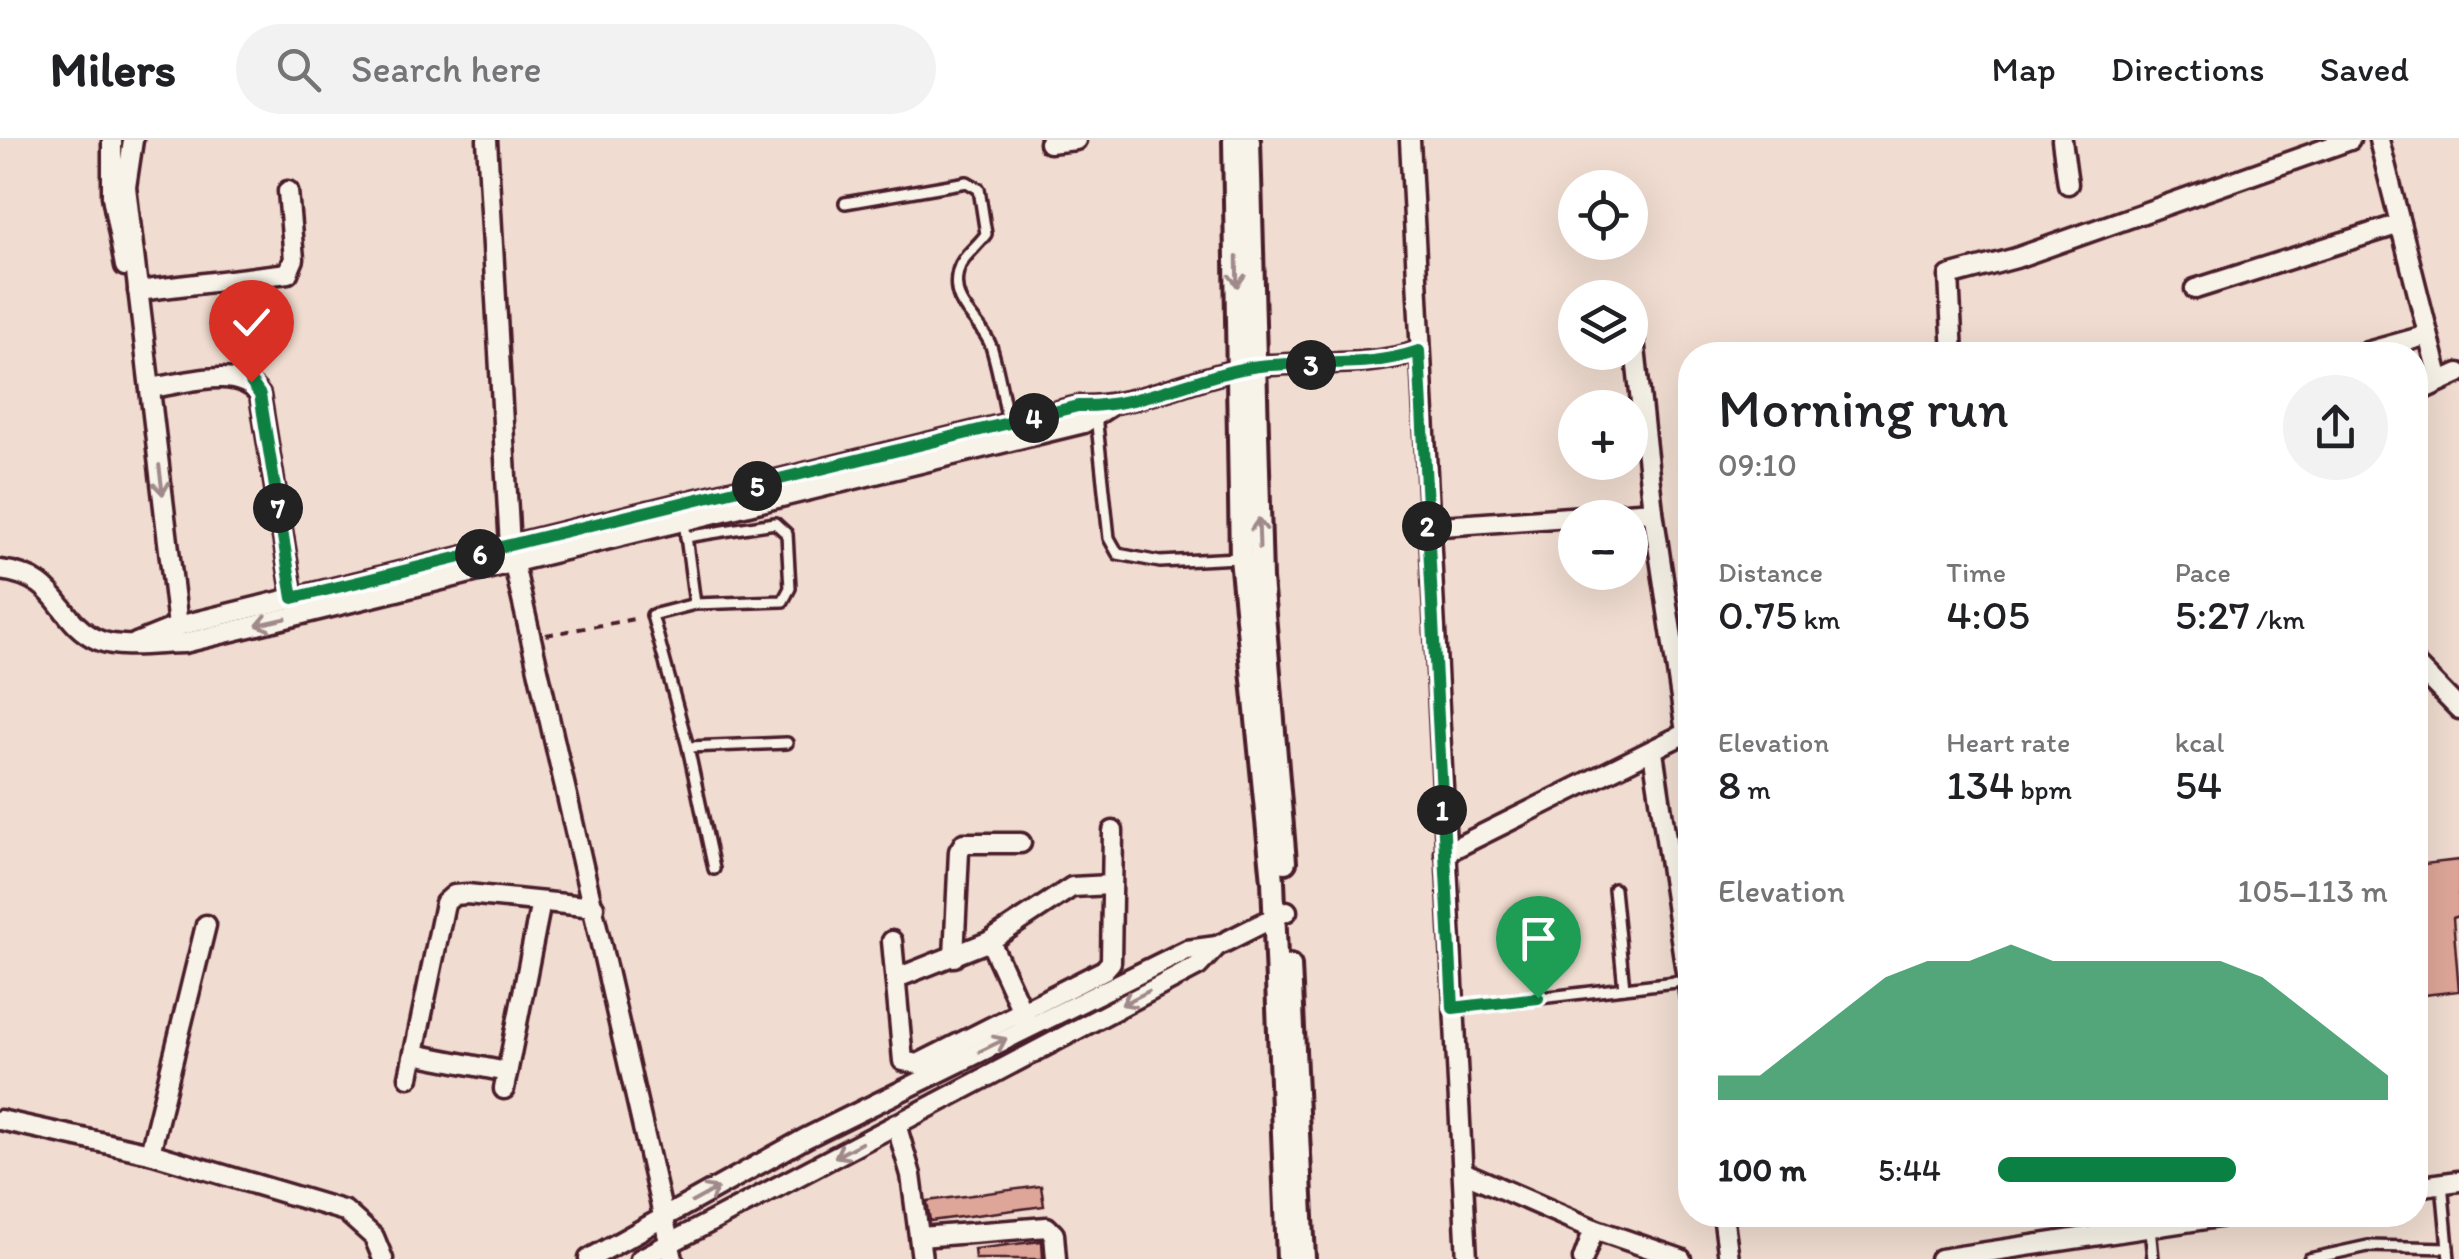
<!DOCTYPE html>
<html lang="en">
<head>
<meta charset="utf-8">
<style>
  :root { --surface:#fff; --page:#f2f2f2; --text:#202124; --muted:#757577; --line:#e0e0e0; --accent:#0b8043 }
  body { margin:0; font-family:Itim,sans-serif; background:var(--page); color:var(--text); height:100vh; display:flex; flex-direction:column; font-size:38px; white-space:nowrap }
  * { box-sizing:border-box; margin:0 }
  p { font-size:32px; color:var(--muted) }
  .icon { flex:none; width:55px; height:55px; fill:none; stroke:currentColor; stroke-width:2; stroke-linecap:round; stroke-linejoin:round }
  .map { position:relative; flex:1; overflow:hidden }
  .panel { position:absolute; left:1678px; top:202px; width:750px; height:885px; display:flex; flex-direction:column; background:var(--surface); border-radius:40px; box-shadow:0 10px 40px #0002 }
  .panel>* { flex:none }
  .fabs { position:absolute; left:1558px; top:30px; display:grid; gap:20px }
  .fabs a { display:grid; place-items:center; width:90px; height:90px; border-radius:50%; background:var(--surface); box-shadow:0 10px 40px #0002; font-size:50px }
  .pin { position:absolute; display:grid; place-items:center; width:85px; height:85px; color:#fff; margin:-102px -42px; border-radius:50% 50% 50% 0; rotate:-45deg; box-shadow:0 0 10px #0007 }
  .pin .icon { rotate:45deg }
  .km { position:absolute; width:50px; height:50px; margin:-25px; border-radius:50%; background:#222; color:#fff; font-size:28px; line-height:50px; text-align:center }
  .round { display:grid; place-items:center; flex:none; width:105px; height:105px; border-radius:52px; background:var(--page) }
  .summary { display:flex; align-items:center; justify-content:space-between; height:170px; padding:0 40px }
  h1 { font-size:55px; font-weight:600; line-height:75px }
  .stats { display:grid; grid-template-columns:repeat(3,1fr); gap:15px; height:170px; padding:10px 40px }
  .stats div { display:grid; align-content:center }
  .stats b { font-size:42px; font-weight:600 }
  .stats small { font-size:28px; font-weight:400 }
  .stats p { font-size:28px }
  .chart { height:280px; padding:20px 40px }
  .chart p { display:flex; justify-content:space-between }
  .chart svg { width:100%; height:180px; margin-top:10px; fill:var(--accent); opacity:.7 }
  ul { padding:0 40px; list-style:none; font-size:32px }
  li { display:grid; grid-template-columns:160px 120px 1fr; align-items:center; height:75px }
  li i { height:25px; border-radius:12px; background:var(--accent) }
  header { display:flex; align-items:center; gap:60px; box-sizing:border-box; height:140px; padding:0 50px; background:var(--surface); border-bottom:2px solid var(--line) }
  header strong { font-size:48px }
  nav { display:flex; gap:55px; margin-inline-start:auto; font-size:35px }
  .search { width:700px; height:90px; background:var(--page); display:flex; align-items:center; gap:25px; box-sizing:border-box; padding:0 35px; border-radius:55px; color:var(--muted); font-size:38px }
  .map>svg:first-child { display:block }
  .building { fill:#dea698; stroke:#4a1f2b; stroke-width:2.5 }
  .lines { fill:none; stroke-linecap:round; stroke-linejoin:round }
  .service-casing { stroke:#4a1f2b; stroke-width:16 }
  .minor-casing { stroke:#4a1f2b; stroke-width:25 }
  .tertiary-casing { stroke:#4a1f2b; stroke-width:28 }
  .path { stroke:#4a1f2b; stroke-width:4; stroke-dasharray:8 8; stroke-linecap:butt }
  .service { stroke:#f7f3e8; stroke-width:9 }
  .minor { stroke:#f7f3e8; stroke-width:18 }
  .tertiary { stroke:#f7f3e8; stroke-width:20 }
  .oneway { stroke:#a0898a }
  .route-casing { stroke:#fff; stroke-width:20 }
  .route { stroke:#0b8043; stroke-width:12 }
</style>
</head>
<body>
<header>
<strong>Milers</strong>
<div class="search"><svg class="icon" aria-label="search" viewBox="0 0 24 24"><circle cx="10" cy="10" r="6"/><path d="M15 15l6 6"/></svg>Search here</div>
<nav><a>Map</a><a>Directions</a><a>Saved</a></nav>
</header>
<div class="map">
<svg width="2459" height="1119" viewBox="0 0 2459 1119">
  <rect width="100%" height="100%" fill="#f0dcd0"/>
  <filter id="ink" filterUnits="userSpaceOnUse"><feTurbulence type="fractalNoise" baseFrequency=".01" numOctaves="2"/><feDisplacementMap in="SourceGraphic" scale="20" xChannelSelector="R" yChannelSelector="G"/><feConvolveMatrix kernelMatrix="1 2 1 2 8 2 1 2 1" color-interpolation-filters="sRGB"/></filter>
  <g filter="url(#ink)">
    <!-- building -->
    <g class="building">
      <path d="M2459,720V776L2453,778L2459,851L2415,856V725Z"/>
      <path d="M1041,1046L1044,1066L930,1081L927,1061Z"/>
      <path d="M1042,1101L1043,1119H975L974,1109Z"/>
    </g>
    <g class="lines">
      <defs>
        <g id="service">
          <path d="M845,63L967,42L979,49L986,94C977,107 962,116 958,131C949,166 981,179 991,206C999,231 1003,258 1008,283"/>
          <path d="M1096,275L1109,398L1118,414L1160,422L1238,418"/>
          <path d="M684,381L695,464"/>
          <path d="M686,397L775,383L787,394L790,448L783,461L695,464L652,475L688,607L714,729"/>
          <path d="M688,607L787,603"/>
          <path d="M1614,749L1624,848"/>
          <path d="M1456,868L1675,842"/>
          <path d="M2442,1043L2449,1119"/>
          <path d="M2150,1087L2153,1119"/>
          <path d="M2309,1119L2368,1106L2448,1108"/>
        </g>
        <g id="minor">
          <path d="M112,0V56L125,126"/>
          <path d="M133,0L126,47L178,486"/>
          <path d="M487,0L510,407L673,1119"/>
          <path d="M1410,0L1467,1119"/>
          <path d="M2062,0L2068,44"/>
          <path d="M2379,0L2440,241"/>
          <path d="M1049,3L1076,0"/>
          <path d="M2195,149L2400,84"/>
          <path d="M138,151L288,133L294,119L288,51"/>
          <path d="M1632,181L1653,371L1686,592"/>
          <path d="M1953,215L1949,136L2016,118L2350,0"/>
          <path d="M2356,215L2428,195"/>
          <path d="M150,248C184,244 238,224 260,255L293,458"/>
          <path d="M2415,253L2459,233"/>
          <path d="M1428,387L1653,371"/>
          <path d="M0,430C62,437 55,480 98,500C121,510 159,503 184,503L1084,283L1109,267"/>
          <path d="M136,503L178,486L1079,266C1142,267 1197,234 1259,226C1314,220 1366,229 1419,211"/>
          <path d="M2415,524L2459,569"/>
          <path d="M1653,612L1690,859"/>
          <path d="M1445,713L1690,591"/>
          <path d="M892,801L903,921L918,924L1104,830L1111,822L1113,691"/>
          <path d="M990,801L1027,882"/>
          <path d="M954,817L959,711L964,703H1021"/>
          <path d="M897,838L990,801L1072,747L1111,745"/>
          <path d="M414,914L507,932"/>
          <path d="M409,937L445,763L454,755L467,754L594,767"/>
          <path d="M504,949L541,762"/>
          <path d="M0,980L150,1013L345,1071L374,1097L383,1119"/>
          <path d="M896,984L911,1035L922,1119"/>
          <path d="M150,1013L206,785"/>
          <path d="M1463,1032L1594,1089L1681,1119"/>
          <path d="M2415,1047L2459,1041"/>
          <path d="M1723,1075L1729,1119"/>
          <path d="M920,1097L1047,1087L1054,1094L1056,1119"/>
          <path d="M589,1119L806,998L1187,810L1217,806"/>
          <path d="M640,1119L1198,826L1217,806L1287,771"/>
          <path d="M1583,1119L1594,1089"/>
          <path d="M1940,1119L2232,1075"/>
        </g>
        <g id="tertiary">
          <path d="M1234,0L1241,418L1273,741L1288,1119"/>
          <path d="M1249,0L1261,439L1285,722"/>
          <path d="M1290,826L1304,1119"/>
        </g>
      </defs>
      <!-- service casing -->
      <use href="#service" class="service-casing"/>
      <!-- minor casing -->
      <use href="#minor" class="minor-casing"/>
      <!-- tertiary casing -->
      <use href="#tertiary" class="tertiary-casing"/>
      <!-- path -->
      <path class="path" d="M546,495L640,478"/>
      <!-- service -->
      <use href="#service" class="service"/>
      <!-- minor -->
      <use href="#minor" class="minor"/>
      <!-- tertiary -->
      <use href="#tertiary" class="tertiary"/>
    </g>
    <!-- one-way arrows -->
    <defs><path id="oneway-shaft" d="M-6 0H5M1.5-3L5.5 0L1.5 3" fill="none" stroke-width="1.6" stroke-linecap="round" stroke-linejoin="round" transform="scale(2.5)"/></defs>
    <g class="oneway">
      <use href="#oneway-shaft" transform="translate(1237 132) rotate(89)"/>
      <use href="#oneway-shaft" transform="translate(161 340) rotate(83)"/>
      <use href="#oneway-shaft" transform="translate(1259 393) rotate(-92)"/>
      <use href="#oneway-shaft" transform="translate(271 482) rotate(167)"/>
      <use href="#oneway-shaft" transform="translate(1135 858) rotate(153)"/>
      <use href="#oneway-shaft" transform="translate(993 905) rotate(-26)"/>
      <use href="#oneway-shaft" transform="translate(848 1010) rotate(152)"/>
      <use href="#oneway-shaft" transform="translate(705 1055) rotate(-29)"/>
    </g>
  </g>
  <g class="lines" filter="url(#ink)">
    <defs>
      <path id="route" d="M251,242L260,255L293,458L1078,266C1142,268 1197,234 1259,226C1314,220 1366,229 1419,211L1453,868L1538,858"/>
    </defs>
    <!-- route casing -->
    <use href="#route" class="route-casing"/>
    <!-- route -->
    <use href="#route" class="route"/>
  </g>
</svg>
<div class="fabs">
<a><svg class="icon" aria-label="locate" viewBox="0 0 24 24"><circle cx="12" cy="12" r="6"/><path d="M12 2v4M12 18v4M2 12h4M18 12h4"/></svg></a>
<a><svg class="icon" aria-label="layers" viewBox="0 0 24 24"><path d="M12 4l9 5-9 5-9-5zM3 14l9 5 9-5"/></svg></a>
<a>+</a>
<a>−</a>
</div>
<div class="pin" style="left:1538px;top:858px;background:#1e9e55"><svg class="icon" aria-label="arrive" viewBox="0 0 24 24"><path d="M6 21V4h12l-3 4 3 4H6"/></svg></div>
<div class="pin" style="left:251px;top:242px;background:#d93025"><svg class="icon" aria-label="check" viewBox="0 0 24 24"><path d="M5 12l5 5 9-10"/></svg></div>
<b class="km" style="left:1442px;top:670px">1</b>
<b class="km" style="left:1427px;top:386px">2</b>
<b class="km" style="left:1311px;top:225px">3</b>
<b class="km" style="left:1034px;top:278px">4</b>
<b class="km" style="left:757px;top:346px">5</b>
<b class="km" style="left:480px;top:414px">6</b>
<b class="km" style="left:278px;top:368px">7</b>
<section class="panel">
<div class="summary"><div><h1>Morning run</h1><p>09:10</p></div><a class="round"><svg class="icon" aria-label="share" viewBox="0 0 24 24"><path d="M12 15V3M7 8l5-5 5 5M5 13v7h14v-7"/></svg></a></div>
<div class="stats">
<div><p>Distance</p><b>0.75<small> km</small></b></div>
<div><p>Time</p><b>4:05</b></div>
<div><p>Pace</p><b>5:27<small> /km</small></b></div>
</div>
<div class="stats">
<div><p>Elevation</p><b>8<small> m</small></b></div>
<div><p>Heart rate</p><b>134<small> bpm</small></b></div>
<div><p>kcal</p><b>54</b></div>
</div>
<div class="chart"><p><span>Elevation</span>105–113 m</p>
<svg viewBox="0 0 160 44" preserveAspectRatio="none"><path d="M0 44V38L10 38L20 30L30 22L40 14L50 10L60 10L70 6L80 10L90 10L100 10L110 10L120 10L130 14L140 22L150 30L160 38V44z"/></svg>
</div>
<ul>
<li><b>100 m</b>5:44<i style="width:61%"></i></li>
</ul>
</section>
</div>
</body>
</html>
